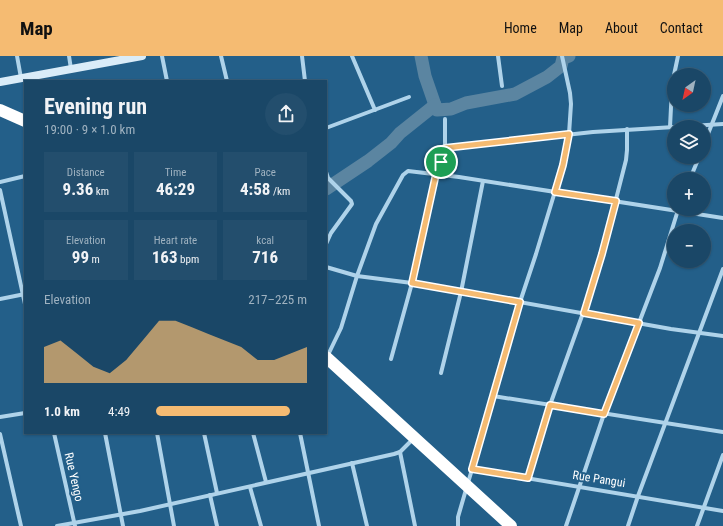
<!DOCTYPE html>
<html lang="en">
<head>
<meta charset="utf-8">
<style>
  :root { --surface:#1a4767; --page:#234e6d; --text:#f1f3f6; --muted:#9fb2c0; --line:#385f7b; --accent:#f5bb72 }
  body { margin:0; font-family:"Roboto Condensed",sans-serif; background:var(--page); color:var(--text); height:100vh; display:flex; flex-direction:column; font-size:15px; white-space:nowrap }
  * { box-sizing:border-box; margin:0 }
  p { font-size:13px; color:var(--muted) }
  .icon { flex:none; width:22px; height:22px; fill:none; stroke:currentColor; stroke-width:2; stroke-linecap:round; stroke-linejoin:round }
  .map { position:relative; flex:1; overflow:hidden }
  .side { position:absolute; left:24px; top:24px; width:303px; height:354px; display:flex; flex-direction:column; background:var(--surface); border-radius:0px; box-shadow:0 1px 3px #0004,0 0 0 1px var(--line) }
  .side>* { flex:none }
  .needle { width:26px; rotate:213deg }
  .tools { position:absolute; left:667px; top:12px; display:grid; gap:8px }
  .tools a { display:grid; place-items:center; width:44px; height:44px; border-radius:50%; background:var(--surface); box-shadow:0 1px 3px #0004,0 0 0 1px var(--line); font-size:20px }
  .pin { position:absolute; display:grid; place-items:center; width:34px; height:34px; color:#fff; margin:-17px; border:2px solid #fff; border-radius:50%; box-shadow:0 1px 4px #0007 }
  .round { display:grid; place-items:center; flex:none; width:42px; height:42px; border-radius:21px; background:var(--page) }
  .head { display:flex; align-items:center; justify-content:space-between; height:68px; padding:0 20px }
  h1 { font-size:22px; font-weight:700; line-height:30px }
  .stats { display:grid; grid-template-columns:repeat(3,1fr); gap:6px; height:68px; padding:4px 20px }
  .stats div { display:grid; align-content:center; border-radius:0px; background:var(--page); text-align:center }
  .stats b { font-size:17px; font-weight:700 }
  .stats small { font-size:11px; font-weight:400 }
  .stats p { font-size:11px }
  .chart { height:112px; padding:8px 20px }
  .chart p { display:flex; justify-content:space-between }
  .chart svg { width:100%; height:72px; margin-top:4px; fill:var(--accent); opacity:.7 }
  ul { padding:0 20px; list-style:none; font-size:13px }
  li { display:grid; grid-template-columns:64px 48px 1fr; align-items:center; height:30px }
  li i { height:10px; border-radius:5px; background:var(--accent) }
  header { display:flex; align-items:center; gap:24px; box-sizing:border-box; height:56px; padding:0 20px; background:var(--accent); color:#111 }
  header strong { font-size:19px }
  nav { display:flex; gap:22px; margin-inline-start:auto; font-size:14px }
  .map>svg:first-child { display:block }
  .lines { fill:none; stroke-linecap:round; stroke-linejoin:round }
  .river { stroke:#5b85a1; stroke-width:13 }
  .street { stroke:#afd3ea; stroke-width:4 }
  .secondary { stroke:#daecf8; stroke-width:8 }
  .highway { stroke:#fff; stroke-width:12 }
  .route-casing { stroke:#fff; stroke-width:8 }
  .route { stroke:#f5bb72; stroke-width:5 }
  .labels { text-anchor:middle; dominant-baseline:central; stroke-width:4; stroke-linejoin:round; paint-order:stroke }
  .street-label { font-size:12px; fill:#fff; stroke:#235f89 }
</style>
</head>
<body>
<header>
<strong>Map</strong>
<nav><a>Home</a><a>Map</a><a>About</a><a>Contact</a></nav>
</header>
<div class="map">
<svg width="723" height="470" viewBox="0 0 723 470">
  <rect width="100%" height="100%" fill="#235f89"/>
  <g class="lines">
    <!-- river -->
    <g class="river">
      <path d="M421,0L425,20L435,49"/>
      <path d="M326,133L368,105L391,87L400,77L435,49L437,54L451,53L466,47L515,38L547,21L561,10L563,2L569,0"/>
    </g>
    <!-- street -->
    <g class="street">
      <path d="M17,0L21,22"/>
      <path d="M69,0L71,13"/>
      <path d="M162,0L167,25"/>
      <path d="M221,0L227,25"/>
      <path d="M302,0L305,25"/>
      <path d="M352,0L375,54"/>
      <path d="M498,0L502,30"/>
      <path d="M674,19L678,0"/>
      <path d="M670,71L672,31L674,20"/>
      <path d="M326,72L409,41"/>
      <path d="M704,88L723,40"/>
      <path d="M445,92L593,76L723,68"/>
      <path d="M326,116L328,122L351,145L352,148L331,177L326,188"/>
      <path d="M690,123L699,101"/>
      <path d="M0,126L25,120"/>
      <path d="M0,134L25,248"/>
      <path d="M326,211L357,220L412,227L671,273L723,280"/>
      <path d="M0,243L25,238"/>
      <path d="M327,301L341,272L357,220L376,168L403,119L408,115L459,121L723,162"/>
      <path d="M391,303L412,227L436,118L445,92V63"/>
      <path d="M441,317L461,236L483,125"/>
      <path d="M493,340L723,376"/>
      <path d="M0,361L25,357"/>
      <path d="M54,377L75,470"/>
      <path d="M105,377L123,470"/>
      <path d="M157,377L174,470"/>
      <path d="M204,377L217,437"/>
      <path d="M253,377L266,426"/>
      <path d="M300,377L319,470"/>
      <path d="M0,378L21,470"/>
      <path d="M400,396L415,470"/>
      <path d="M352,407L367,470"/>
      <path d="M472,413L723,455"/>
      <path d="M528,422L550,349L583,257L602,198L626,104L627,94V73"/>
      <path d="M250,431L261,470"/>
      <path d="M210,439L217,470"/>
      <path d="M57,470L140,455L394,398L400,396L413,383"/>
      <path d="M458,470V461L467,430L483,377L520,246L536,198L563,109L569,78L571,48L570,37L562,0"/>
      <path d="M566,470L604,358L660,212L678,154"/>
      <path d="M628,470L638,440L723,213"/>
      <path d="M697,470L723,399"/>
    </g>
    <!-- secondary -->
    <path class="secondary" d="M0,26L142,0"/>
    <!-- highway -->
    <g class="highway">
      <path d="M0,54L25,65"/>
      <path d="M326,301L511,470"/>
    </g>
  </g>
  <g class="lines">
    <defs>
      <path id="route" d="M569,78L563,109L555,136L616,145L602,198L584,257L639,267L604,358L550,349L528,422L472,413L520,246L412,227L436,118L445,92Z"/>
    </defs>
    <!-- route casing -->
    <use href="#route" class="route-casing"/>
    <!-- route -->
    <use href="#route" class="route"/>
  </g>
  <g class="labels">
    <!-- street labels -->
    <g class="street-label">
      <text transform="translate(74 421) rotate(77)">Rue Yengo</text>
      <text transform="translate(599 423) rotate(9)">Rue Pangui</text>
    </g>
  </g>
</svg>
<div class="tools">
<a><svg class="needle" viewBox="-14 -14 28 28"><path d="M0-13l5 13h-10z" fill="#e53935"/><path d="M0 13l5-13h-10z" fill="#9fb2c0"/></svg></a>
<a><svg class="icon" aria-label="layers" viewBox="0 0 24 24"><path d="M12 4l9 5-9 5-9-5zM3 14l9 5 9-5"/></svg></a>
<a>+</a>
<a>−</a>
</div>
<div class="pin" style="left:441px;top:106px;background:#1e9e55"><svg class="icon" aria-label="arrive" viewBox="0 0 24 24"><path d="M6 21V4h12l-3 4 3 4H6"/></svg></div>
<section class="side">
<div class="head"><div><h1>Evening run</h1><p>19:00 · 9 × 1.0 km</p></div><a class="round"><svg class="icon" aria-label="share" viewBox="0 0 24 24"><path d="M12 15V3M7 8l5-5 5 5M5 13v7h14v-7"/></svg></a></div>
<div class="stats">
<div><p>Distance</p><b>9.36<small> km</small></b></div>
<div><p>Time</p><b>46:29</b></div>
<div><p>Pace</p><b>4:58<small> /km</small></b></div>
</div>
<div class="stats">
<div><p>Elevation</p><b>99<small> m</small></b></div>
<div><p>Heart rate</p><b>163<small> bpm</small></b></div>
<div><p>kcal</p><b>716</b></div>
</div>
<div class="chart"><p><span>Elevation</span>217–225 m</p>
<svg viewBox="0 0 160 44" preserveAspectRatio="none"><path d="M0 44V22L10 18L20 26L30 34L40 38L50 30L60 18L70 6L80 6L90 10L100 14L110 18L120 22L130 30L140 30L150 26L160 22V44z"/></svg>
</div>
<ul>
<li><b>1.0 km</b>4:49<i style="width:89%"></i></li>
</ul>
</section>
</div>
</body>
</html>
